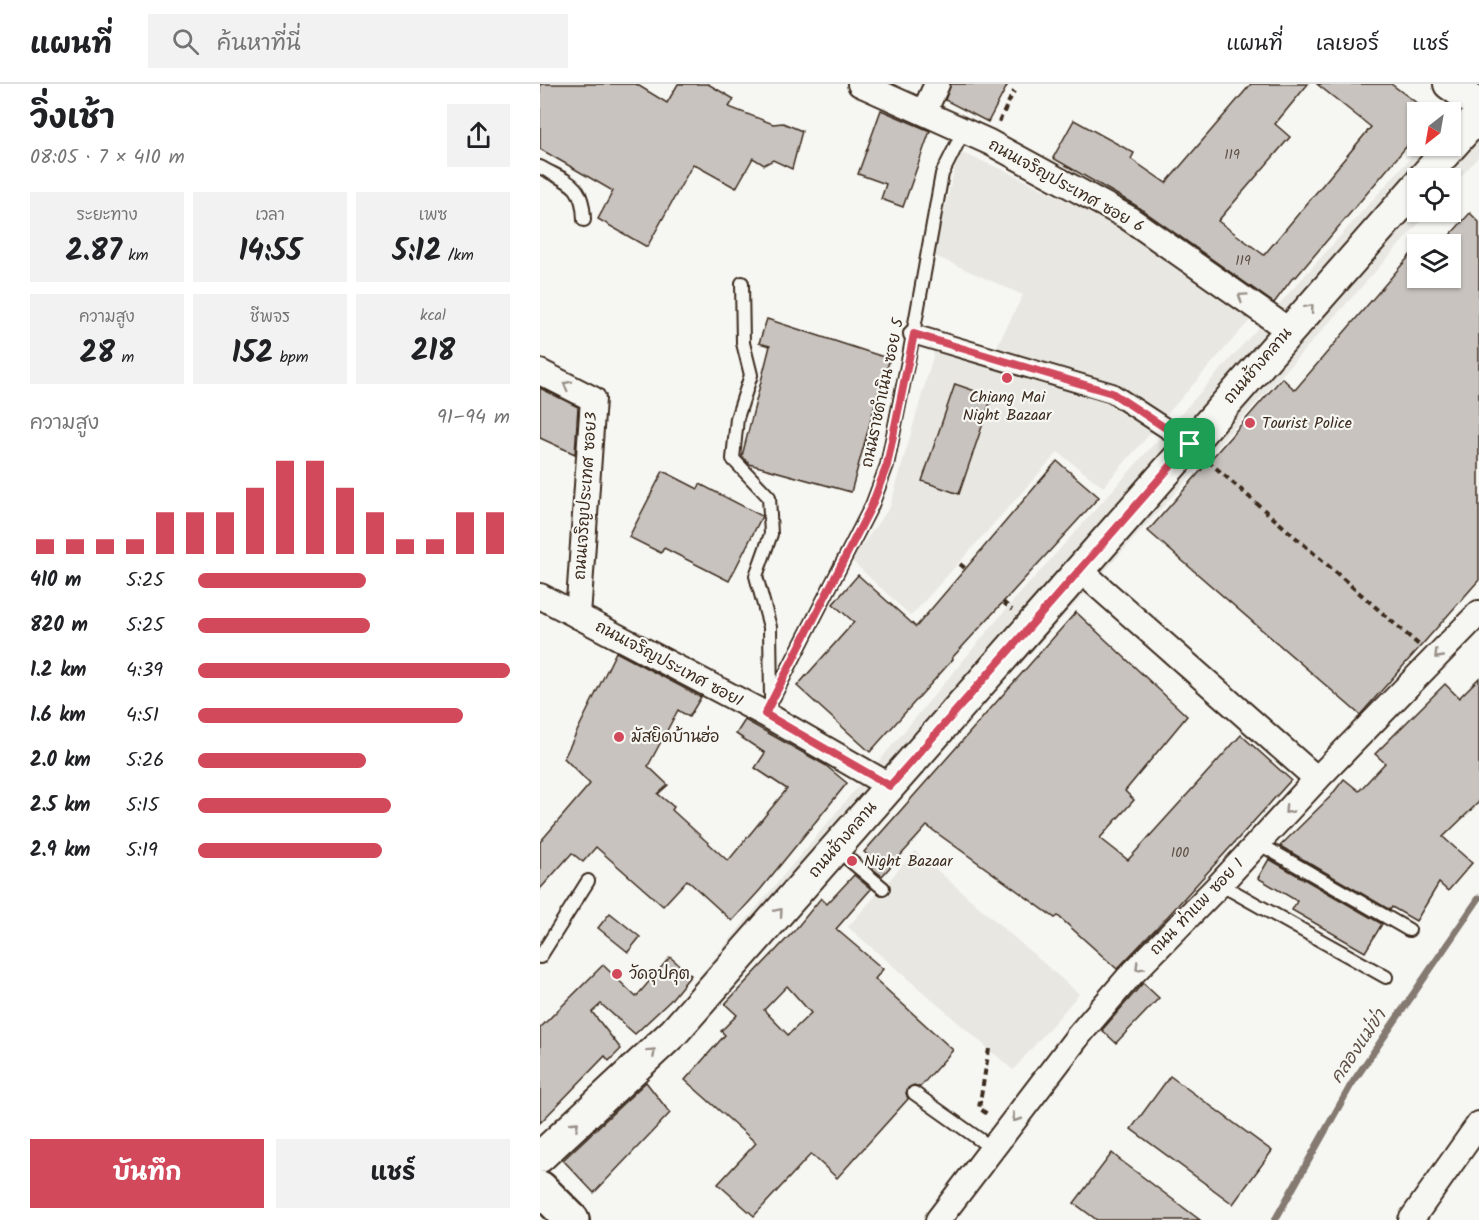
<!DOCTYPE html>
<html lang="th">
<head>
<meta charset="utf-8">
<style>
  :root { --surface:#fff; --page:#f2f2f2; --text:#202124; --muted:#757577; --line:#e0e0e0; --accent:#d1495b }
  body { margin:0; font-family:Kalam,"Playpen Sans Thai",sans-serif; background:var(--page); color:var(--text); height:100vh; display:flex; flex-direction:column; font-size:22px; white-space:nowrap }
  * { box-sizing:border-box; margin:0 }
  p { font-size:20px; color:var(--muted) }
  .icon { flex:none; width:33px; height:33px; fill:none; stroke:currentColor; stroke-width:2; stroke-linecap:round; stroke-linejoin:round }
  .map { position:relative; flex:1; overflow:hidden }
  .drawer { display:flex; flex-direction:column; background:var(--surface); width:540px }
  .drawer>* { flex:none }
  .needle { width:39px; rotate:211deg }
  .buttons { position:absolute; left:867px; top:18px; display:grid; gap:12px }
  .buttons a { display:grid; place-items:center; width:54px; height:54px; border-radius:0px; background:var(--surface); box-shadow:0 2px 4px #0004; font-size:30px }
  .pin { position:absolute; display:grid; place-items:center; width:51px; height:51px; color:#fff; margin:-26px; border-radius:12px; box-shadow:0 3px 9px #0006 }
  .round { display:grid; place-items:center; flex:none; width:63px; height:63px; border-radius:0px; background:var(--page) }
  .head { display:flex; align-items:center; justify-content:space-between; height:102px; padding:0 30px }
  h1 { font-size:33px; font-weight:700; line-height:45px }
  .metrics { display:grid; grid-template-columns:repeat(3,1fr); gap:9px; height:102px; padding:6px 30px }
  .metrics div { display:grid; align-content:center; border-radius:0px; background:var(--page); text-align:center }
  .metrics b { font-size:30px; font-weight:700 }
  .metrics small { font-size:16px; font-weight:400 }
  .metrics p { font-size:16px }
  .chart { height:168px; padding:12px 30px }
  .chart p { display:flex; justify-content:space-between }
  .chart svg { width:100%; height:108px; margin-top:6px; stroke:var(--accent); stroke-width:6 }
  .button { display:flex; gap:12px; margin-top:auto; padding:12px 30px }
  .button a { flex:1; height:69px; border-radius:0px; background:var(--accent); color:#fff; font-size:24px; font-weight:700; line-height:69px; text-align:center }
  .button a+a { background:var(--page); color:var(--text) }
  ul { padding:0 30px; list-style:none; font-size:20px }
  li { display:grid; grid-template-columns:96px 72px 1fr; align-items:center; height:45px }
  li i { height:15px; border-radius:8px; background:var(--accent) }
  header { display:flex; align-items:center; gap:36px; box-sizing:border-box; height:84px; padding:0 30px; background:var(--surface); border-bottom:2px solid var(--line) }
  header strong { font-size:28px }
  nav { display:flex; gap:33px; margin-inline-start:auto; font-size:21px }
  .search { width:420px; height:54px; background:var(--page); display:flex; align-items:center; gap:15px; box-sizing:border-box; padding:0 21px; border-radius:0px; color:var(--muted); font-size:22px }
  main { display:flex; flex:1; min-height:0 }
  .map>svg:first-child { display:block }
  .built { fill:#e8e7e2 }
  .lines { fill:none; stroke-linecap:round; stroke-linejoin:round }
  .stream { stroke:#857a71; stroke-width:7 }
  .building { fill:#c8c3be; stroke:#3b2a1e; stroke-width:1.5; fill-rule:evenodd }
  .service-casing { stroke:#3b2a1e; stroke-width:16 }
  .pedestrian-casing { stroke:#3b2a1e; stroke-width:22 }
  .minor-casing { stroke:#3b2a1e; stroke-width:28 }
  .tertiary-casing { stroke:#3b2a1e; stroke-width:34 }
  .secondary-casing { stroke:#3b2a1e; stroke-width:38 }
  .path { stroke:#3b2a1e; stroke-width:4; stroke-dasharray:6 4.5; stroke-linecap:butt }
  .service { stroke:#f6f6f2; stroke-width:12 }
  .pedestrian { stroke:#f6f6f2; stroke-width:18 }
  .minor { stroke:#f6f6f2; stroke-width:24 }
  .tertiary { stroke:#f6f6f2; stroke-width:30 }
  .secondary { stroke:#f6f6f2; stroke-width:33 }
  .oneway { stroke:#989088 }
  .route-casing { stroke:#fff; stroke-width:12 }
  .route { stroke:#d1495b; stroke-width:8 }
  .poi-dot { fill:#d1495b; stroke:#f6f6f2; stroke-width:2 }
  .labels { text-anchor:middle; dominant-baseline:central; stroke-width:4.5; stroke-linejoin:round; paint-order:stroke }
  .number-label { font-size:14px; fill:#5e5046 }
  .street-label { font-size:16px; fill:#3b2a1e; stroke:#f6f6f2 }
  .poi-label { font-size:16px; fill:#3b2a1e; stroke:#f6f6f2; text-anchor:start }
  .water-label { font-size:18px; font-style:italic; fill:#605248; stroke:#f6f6f2 }
</style>
</head>
<body>
<header>
<strong>แผนที่</strong>
<div class="search"><svg class="icon" aria-label="search" viewBox="0 0 24 24"><circle cx="10" cy="10" r="6"/><path d="M15 15l6 6"/></svg>ค้นหาที่นี่</div>
<nav><a>แผนที่</a><a>เลเยอร์</a><a>แชร์</a></nav>
</header>
<main>
<section class="drawer">
<div class="head"><div><h1>วิ่งเช้า</h1><p>08:05 · 7 × 410 m</p></div><a class="round"><svg class="icon" aria-label="share" viewBox="0 0 24 24"><path d="M12 15V3M7 8l5-5 5 5M5 13v7h14v-7"/></svg></a></div>
<div class="metrics">
<div><p>ระยะทาง</p><b>2.87<small> km</small></b></div>
<div><p>เวลา</p><b>14:55</b></div>
<div><p>เพซ</p><b>5:12<small> /km</small></b></div>
</div>
<div class="metrics">
<div><p>ความสูง</p><b>28<small> m</small></b></div>
<div><p>ชีพจร</p><b>152<small> bpm</small></b></div>
<div><p>kcal</p><b>218</b></div>
</div>
<div class="chart"><p><span>ความสูง</span>91–94 m</p>
<svg viewBox="0 0 160 44" preserveAspectRatio="none"><path d="M5 44V38M15 44V38M25 44V38M35 44V38M45 44V27M55 44V27M65 44V27M75 44V17M85 44V6M95 44V6M105 44V17M115 44V27M125 44V38M135 44V38M145 44V27M155 44V27"/></svg>
</div>
<ul>
<li><b>410 m</b>5:25<i style="width:54%"></i></li>
<li><b>820 m</b>5:25<i style="width:55%"></i></li>
<li><b>1.2 km</b>4:39<i style="width:100%"></i></li>
<li><b>1.6 km</b>4:51<i style="width:85%"></i></li>
<li><b>2.0 km</b>5:26<i style="width:54%"></i></li>
<li><b>2.5 km</b>5:15<i style="width:62%"></i></li>
<li><b>2.9 km</b>5:19<i style="width:59%"></i></li>
</ul>
<div class="button"><a>บันทึก</a><a>แชร์</a></div>
</section>
<div class="map">
<svg width="939" height="1136" viewBox="0 0 939 1136">
  <rect width="100%" height="100%" fill="#f6f6f2"/>
  <filter id="ink" filterUnits="userSpaceOnUse"><feTurbulence type="fractalNoise" baseFrequency=".0167" numOctaves="2"/><feDisplacementMap in="SourceGraphic" scale="12" xChannelSelector="R" yChannelSelector="G"/><feConvolveMatrix kernelMatrix="1 2 1 2 8 2 1 2 1" color-interpolation-filters="sRGB"/></filter>
  <g filter="url(#ink)">
    <!-- built -->
    <g class="built">
      <path d="M936,0H939V72L911,104L910,94H878V128H889L150,946L131,926L468,523L881,62H910V28Z"/>
      <path d="M419,68L464,86L585,145L656,199L710,236L563,403L518,368L371,532L311,476L350,423L395,265L449,278L483,211L393,171Z"/>
      <path d="M375,767L539,910L473,986L308,843Z"/>
    </g>
    <g class="lines">
      <!-- stream -->
      <path class="stream" d="M735,1136L811,1001L939,814"/>
    </g>
    <!-- building -->
    <g class="building">
      <path d="M0,0H96L127,19L138,0H168L194,15L189,23L233,40L243,39L262,47L252,85L233,76L224,81L213,74L196,104L153,80L107,163L58,135L73,107L0,65Z"/>
      <path d="M411,0H468L448,38L405,16Z"/>
      <path d="M711,0H768L735,40L750,53L678,137L724,171L831,43L777,0H851L878,20V49L756,193L754,192L734,219L595,121L513,74L534,36L594,69L591,75L626,99Z"/>
      <path d="M341,26L390,47L363,123L341,115L346,100L318,90Z"/>
      <path d="M930,129L939,138V496L820,631L608,447L742,294L755,306L878,162V194H910V151Z"/>
      <path d="M227,235L350,275L342,299H341L311,408L209,380L202,372L230,262L219,259Z"/>
      <path d="M415,300L452,313L419,410L382,397Z"/>
      <path d="M0,304L38,323L35,370L0,354Z"/>
      <path d="M517,377L559,413L412,574L413,575L330,668L257,602L314,538L293,520L318,491L376,543Z"/>
      <path d="M123,387L158,405L160,400L222,432L189,497L124,464L121,469L89,453Z"/>
      <path d="M536,528L647,632L585,707L594,716L560,754L588,776L701,651L751,696L628,832L577,885L518,832L515,834L387,742L342,792L325,779L330,773L324,768Z"/>
      <path d="M76,568L161,613L149,633L138,626L108,682L128,701L118,710L134,723L132,726L188,777L247,705L215,684L225,669L196,650L205,636L285,681L307,699L220,806L192,837L147,796L123,822L56,763L43,778L32,769L0,805V758L50,700L24,674Z"/>
      <path d="M939,594V718L903,753L932,779L908,807L899,799L876,837L852,823L850,826L740,762L790,713L804,695L819,707L845,679L835,670L905,600L919,614Z"/>
      <path d="M729,775L842,840L825,868L752,826L757,817L718,794Z"/>
      <path d="M314,791L331,805L296,845L343,885L335,895L413,966L380,1003L374,1001L368,1004L366,1009L368,1015L297,1094L271,1070L214,1132L178,1100L216,1059L145,996L185,951L181,947L197,931L185,920L255,846L281,814L287,820ZM247,902L271,929L248,951L224,926Z"/>
      <path d="M70,829L100,853L88,868L58,844Z"/>
      <path d="M130,873L151,891L130,917L95,950L61,920L52,928L81,965L69,977L65,972L0,1039V944L63,881L96,913Z"/>
      <path d="M603,899L619,914L576,959L562,946Z"/>
      <path d="M630,992L732,1067L693,1120L591,1045Z"/>
      <path d="M106,998L130,1029L54,1109L23,1076Z"/>
      <path d="M572,1069L579,1075L660,1136H557L534,1119Z"/>
    </g>
    <g class="lines">
      <defs>
        <g id="service">
          <path d="M0,83C29,99 43,99 44,136"/>
          <path d="M202,199L203,259L211,291L197,334L193,375L229,413L231,450L216,492L230,543L231,615"/>
          <path d="M225,630L332,421L347,381L370,267L402,90L424,46"/>
          <path d="M718,759L869,846"/>
          <path d="M295,764L343,804"/>
          <path d="M680,800L846,893"/>
          <path d="M0,873L48,797"/>
          <path d="M374,1009L453,1065"/>
        </g>
        <path id="pedestrian" d="M373,250L572,309L650,360"/>
        <g id="minor">
          <path d="M320,0L449,58L587,133L750,247"/>
          <path d="M384,28L397,0"/>
          <path d="M0,288L53,315L38,532"/>
          <path d="M540,486L777,695"/>
          <path d="M0,512L225,630L350,702"/>
          <path d="M398,1136L539,951L587,895L680,800L777,695L939,529"/>
          <path d="M871,1136L939,1040"/>
        </g>
        <g id="tertiary">
          <path d="M909,0L939,21"/>
          <path d="M883,94L939,31"/>
          <path d="M0,1073L134,948L878,101"/>
        </g>
        <path id="secondary" d="M0,1104L32,1136"/>
      </defs>
      <!-- service casing -->
      <use href="#service" class="service-casing"/>
      <!-- pedestrian casing -->
      <use href="#pedestrian" class="pedestrian-casing"/>
      <!-- minor casing -->
      <use href="#minor" class="minor-casing"/>
      <!-- tertiary casing -->
      <use href="#tertiary" class="tertiary-casing"/>
      <!-- secondary casing -->
      <use href="#secondary" class="secondary-casing"/>
      <!-- path -->
      <g class="path">
        <path d="M459,38L474,7"/>
        <path d="M668,377L879,561"/>
        <path d="M420,480L426,485"/>
        <path d="M463,518L472,526"/>
        <path d="M449,965L439,1024L450,1032"/>
      </g>
      <!-- service -->
      <use href="#service" class="service"/>
      <!-- pedestrian -->
      <use href="#pedestrian" class="pedestrian"/>
      <!-- minor -->
      <use href="#minor" class="minor"/>
      <!-- tertiary -->
      <use href="#tertiary" class="tertiary"/>
      <!-- secondary -->
      <use href="#secondary" class="secondary"/>
    </g>
    <!-- one-way arrows -->
    <defs><path id="oneway-chevron" d="M-2-3.5L2.5 0L-2 3.5" fill="none" stroke-width="1.6" stroke-linecap="round" stroke-linejoin="round" transform="scale(1.5)"/></defs>
    <g class="oneway">
      <use href="#oneway-chevron" transform="translate(702 213) rotate(-145)"/>
      <use href="#oneway-chevron" transform="translate(770 224) rotate(-49)"/>
      <use href="#oneway-chevron" transform="translate(27 301) rotate(-153)"/>
      <use href="#oneway-chevron" transform="translate(898 571) rotate(134)"/>
      <use href="#oneway-chevron" transform="translate(748 726) rotate(133)"/>
      <use href="#oneway-chevron" transform="translate(239 828) rotate(-49)"/>
      <use href="#oneway-chevron" transform="translate(599 883) rotate(135)"/>
      <use href="#oneway-chevron" transform="translate(112 968) rotate(-43)"/>
      <use href="#oneway-chevron" transform="translate(476 1034) rotate(127)"/>
      <use href="#oneway-chevron" transform="translate(35 1041) rotate(-43)"/>
    </g>
  </g>
  <g class="lines" filter="url(#ink)">
    <defs>
      <path id="route" d="M374,250L572,309L650,360L350,702L225,630L332,421L347,381Z"/>
    </defs>
    <!-- route casing -->
    <use href="#route" class="route-casing"/>
    <!-- route -->
    <use href="#route" class="route"/>
  </g>
  <!-- markers -->
  <g class="poi-dot">
    <circle cx="467" cy="294" r="6"/>
    <circle cx="710" cy="339" r="6"/>
    <circle cx="79" cy="653" r="6"/>
    <circle cx="312" cy="777" r="6"/>
    <circle cx="77" cy="890" r="6"/>
  </g>
  <g class="labels">
    <!-- number labels -->
    <g class="number-label">
      <text x="692" y="71">119</text>
      <text x="703" y="177">119</text>
      <text x="640" y="769">100</text>
    </g>
    <!-- street labels -->
    <g class="street-label">
      <text transform="translate(526 102) rotate(29)">ถนนเจริญประเทศ ซอย 6</text>
      <text transform="translate(718 282) rotate(-49)">ถนนช้างคลาน</text>
      <text transform="translate(343 309) rotate(-78)">ถนนราชดำเนิน ซอย 5</text>
      <text transform="translate(46 412) rotate(-86)">ถนนเจริญประเทศ ซอย3</text>
      <text transform="translate(129 580) rotate(28)">ถนนเจริญประเทศ ซอย1</text>
      <text transform="translate(303 756) rotate(-49)">ถนนช้างคลาน</text>
      <text transform="translate(657 823) rotate(-46)">ถนน ท่าแพ ซอย 1</text>
    </g>
    <!-- poi labels -->
    <g class="poi-label">
      <text x="467" y="313" text-anchor="middle">Chiang Mai<tspan x="467" dy="18">Night Bazaar</tspan></text>
      <text x="722" y="339">Tourist Police</text>
      <text x="91" y="653">มัสยิดบ้านฮ่อ</text>
      <text x="324" y="777">Night Bazaar</text>
      <text x="89" y="890">วัดอุปคุต</text>
    </g>
    <!-- water labels -->
    <g class="water-label">
      <text transform="translate(819 963) rotate(-56)">คลองแม่ข่า</text>
    </g>
  </g>
</svg>
<div class="buttons">
<a><svg class="needle" viewBox="-14 -14 28 28"><path d="M0-13l5 13h-10z" fill="#e53935"/><path d="M0 13l5-13h-10z" fill="#757577"/></svg></a>
<a><svg class="icon" aria-label="locate" viewBox="0 0 24 24"><circle cx="12" cy="12" r="6"/><path d="M12 2v4M12 18v4M2 12h4M18 12h4"/></svg></a>
<a><svg class="icon" aria-label="layers" viewBox="0 0 24 24"><path d="M12 4l9 5-9 5-9-5zM3 14l9 5 9-5"/></svg></a>
</div>
<div class="pin" style="left:650px;top:360px;background:#1e9e55"><svg class="icon" aria-label="arrive" viewBox="0 0 24 24"><path d="M6 21V4h12l-3 4 3 4H6"/></svg></div>
</div>
</main>
</body>
</html>
